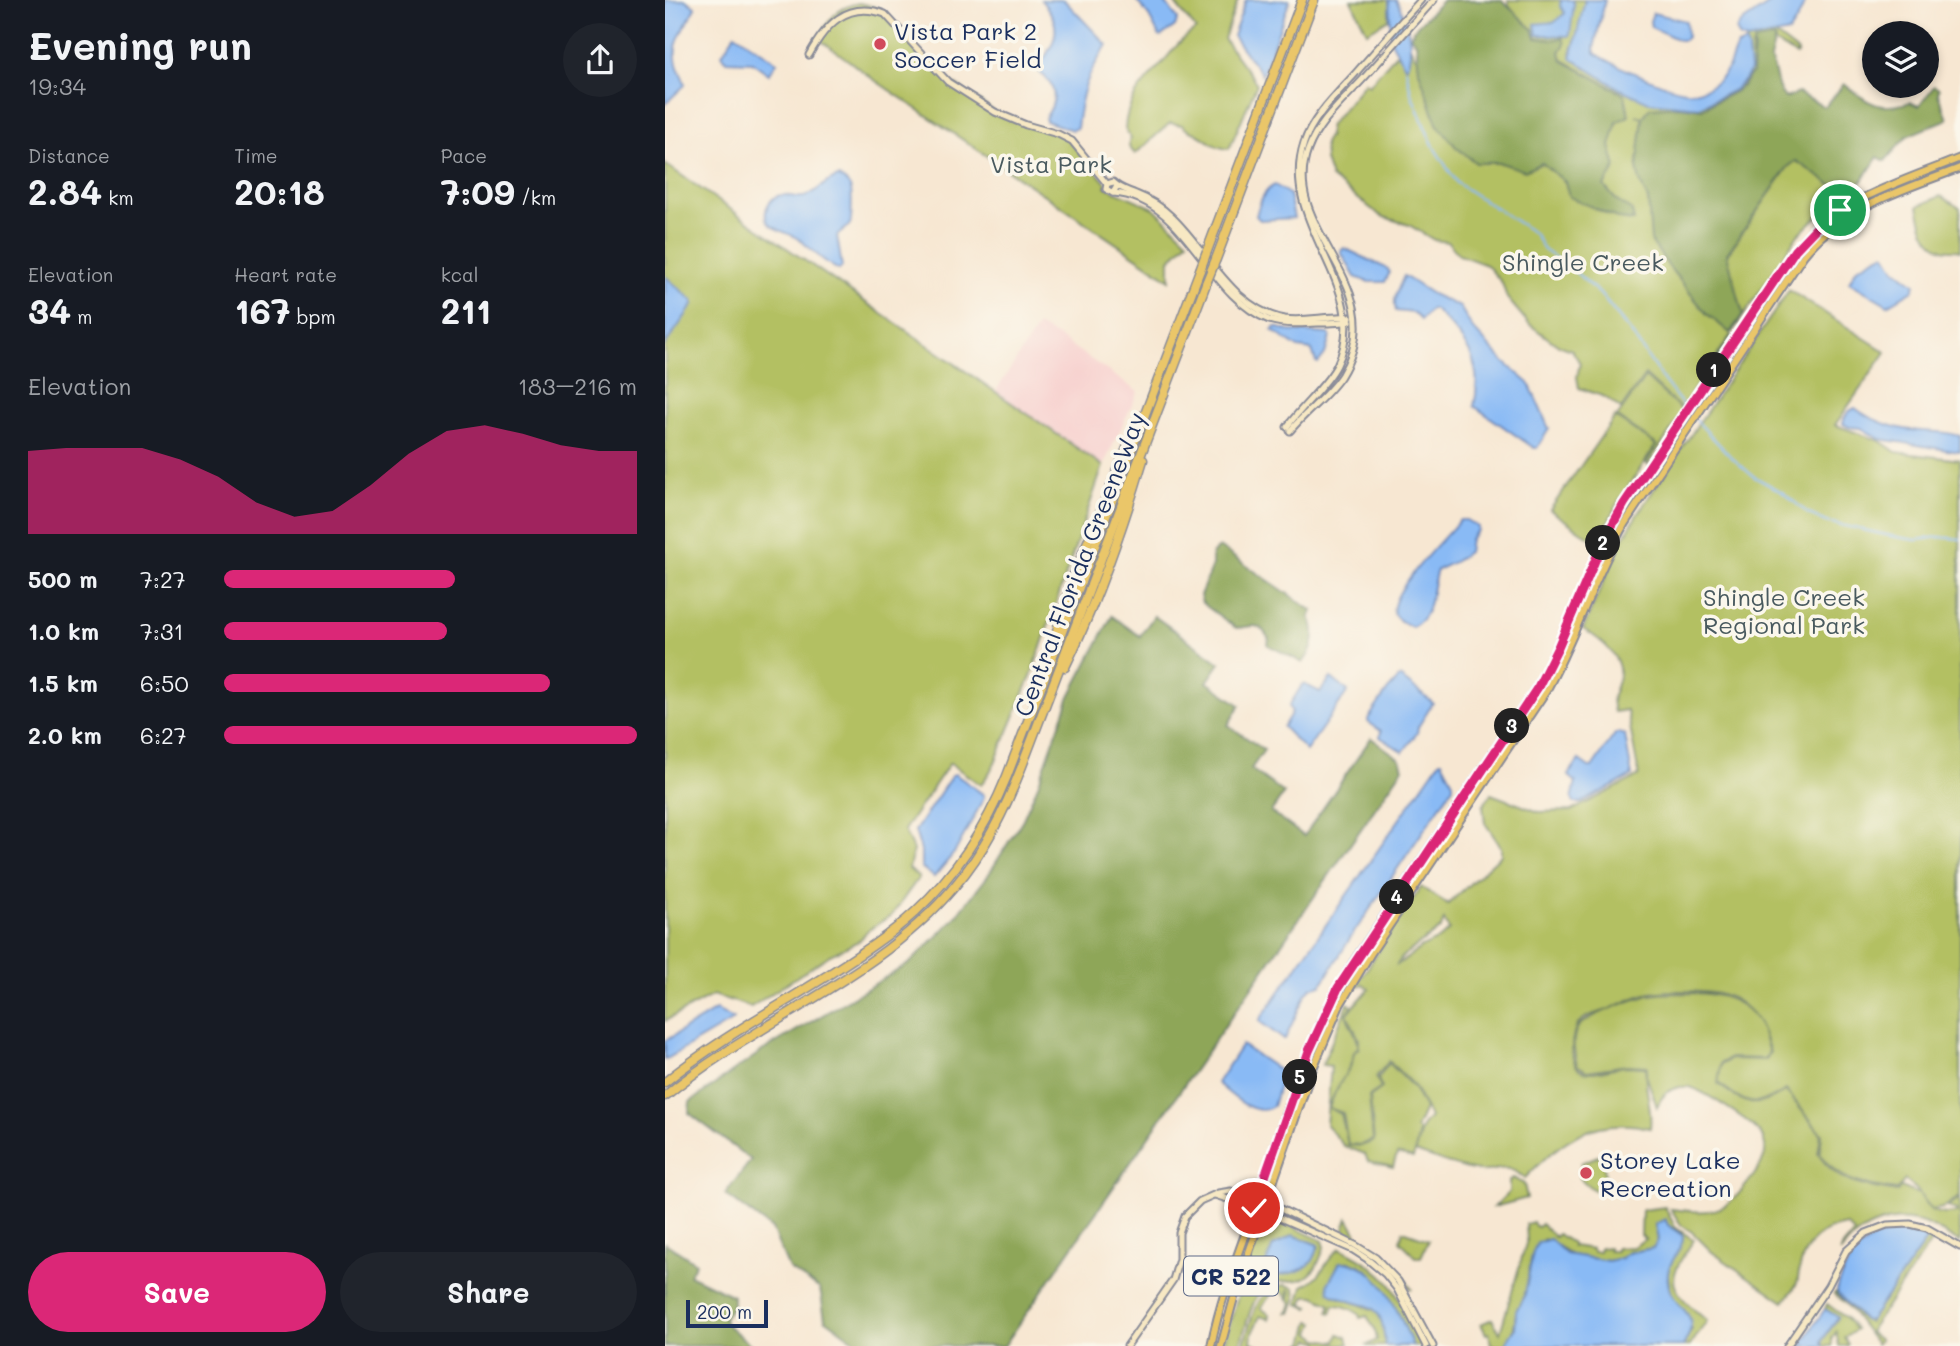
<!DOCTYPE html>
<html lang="en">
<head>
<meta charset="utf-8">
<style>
  :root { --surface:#171b24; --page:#20242c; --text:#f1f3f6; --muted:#9ea1a6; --accent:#db2777 }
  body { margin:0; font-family:Mali,sans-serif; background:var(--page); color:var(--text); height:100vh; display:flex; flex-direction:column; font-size:26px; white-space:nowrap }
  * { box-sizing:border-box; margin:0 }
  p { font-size:23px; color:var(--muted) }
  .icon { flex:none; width:38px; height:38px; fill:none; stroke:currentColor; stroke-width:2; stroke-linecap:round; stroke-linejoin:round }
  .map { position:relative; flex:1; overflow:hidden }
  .sheet { display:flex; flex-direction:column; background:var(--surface); width:665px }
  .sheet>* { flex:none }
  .buttons { position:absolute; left:1197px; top:21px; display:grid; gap:14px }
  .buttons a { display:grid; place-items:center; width:77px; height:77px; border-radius:50%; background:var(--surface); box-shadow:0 4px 10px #0003; font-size:35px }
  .scale { position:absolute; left:21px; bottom:18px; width:82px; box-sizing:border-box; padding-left:7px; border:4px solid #1b2f5e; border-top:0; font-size:19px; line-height:24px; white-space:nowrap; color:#1b2f5e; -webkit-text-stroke:5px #fbf7ec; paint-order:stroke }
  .pin { position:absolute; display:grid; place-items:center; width:60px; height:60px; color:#fff; margin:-30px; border:4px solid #fff; border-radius:50%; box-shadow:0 2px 7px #0007 }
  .km { position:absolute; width:35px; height:35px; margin:-18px; border-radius:50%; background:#222; color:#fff; font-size:19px; line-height:35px; text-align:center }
  .round { display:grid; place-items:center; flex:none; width:74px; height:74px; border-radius:37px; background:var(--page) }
  .headline { display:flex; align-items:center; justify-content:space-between; height:119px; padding:0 28px }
  h1 { font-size:38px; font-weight:800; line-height:52px }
  .metrics { display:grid; grid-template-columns:repeat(3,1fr); gap:10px; height:119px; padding:7px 28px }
  .metrics div { display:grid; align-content:center }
  .metrics b { font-size:35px; font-weight:800 }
  .metrics small { font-size:19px; font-weight:400 }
  .metrics p { font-size:19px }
  .chart { height:196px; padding:14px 28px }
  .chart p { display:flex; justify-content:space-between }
  .chart svg { width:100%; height:126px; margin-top:7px; fill:var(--accent); opacity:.7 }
  .action { display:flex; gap:14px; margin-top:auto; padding:14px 28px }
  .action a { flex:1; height:80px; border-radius:42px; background:var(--accent); color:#fff; font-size:28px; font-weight:800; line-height:80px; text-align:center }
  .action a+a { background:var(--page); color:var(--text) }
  ul { padding:0 28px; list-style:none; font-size:23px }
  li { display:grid; grid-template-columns:112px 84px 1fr; align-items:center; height:52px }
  li i { height:18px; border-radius:9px; background:var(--accent) }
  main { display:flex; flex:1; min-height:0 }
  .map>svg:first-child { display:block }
  .built { fill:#f7d0ce }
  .green { fill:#b3c062; stroke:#677860; stroke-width:2; fill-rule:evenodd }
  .forest { fill:#8ea658; stroke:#546a5b; stroke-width:2 }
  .water { fill:#89baf5; stroke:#5274aa; stroke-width:2 }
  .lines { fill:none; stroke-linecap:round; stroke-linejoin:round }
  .stream { stroke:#89baf5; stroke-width:2 }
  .secondary-casing { stroke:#898b98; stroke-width:9 }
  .primary-casing { stroke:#898b98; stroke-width:10 }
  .highway-casing { stroke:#898b98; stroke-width:11 }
  .secondary { stroke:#f7e8c3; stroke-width:5 }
  .primary { stroke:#eac669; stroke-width:6 }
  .highway { stroke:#eac669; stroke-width:8 }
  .highway-bridge-casing { stroke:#898b98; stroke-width:11; stroke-linecap:butt }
  .highway-bridge { stroke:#eac669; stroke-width:8 }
  .route-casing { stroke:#fff; stroke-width:14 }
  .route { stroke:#db2777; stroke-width:9 }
  .poi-dot { fill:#d1495b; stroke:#fbf7ec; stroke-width:2.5 }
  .labels { text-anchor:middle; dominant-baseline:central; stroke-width:7; stroke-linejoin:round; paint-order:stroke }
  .shield { fill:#fbf7ec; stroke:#5e6b89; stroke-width:2 }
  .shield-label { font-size:23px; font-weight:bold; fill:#1b2f5e }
  .poi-label { font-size:24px; fill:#1b2f5e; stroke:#fbf7ec; text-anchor:start }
  .park-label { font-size:24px; fill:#495a5f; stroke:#fbf7ec }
  .street-label { font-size:24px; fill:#1b2f5e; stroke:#fbf7ec }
</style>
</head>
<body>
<main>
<section class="sheet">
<div class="headline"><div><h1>Evening run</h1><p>19:34</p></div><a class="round"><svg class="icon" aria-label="share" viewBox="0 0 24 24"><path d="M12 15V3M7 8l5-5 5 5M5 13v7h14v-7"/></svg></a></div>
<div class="metrics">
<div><p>Distance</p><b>2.84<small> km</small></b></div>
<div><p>Time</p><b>20:18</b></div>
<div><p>Pace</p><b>7:09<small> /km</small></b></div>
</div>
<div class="metrics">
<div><p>Elevation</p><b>34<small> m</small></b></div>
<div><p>Heart rate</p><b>167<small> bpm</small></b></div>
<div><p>kcal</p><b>211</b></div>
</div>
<div class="chart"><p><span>Elevation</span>183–216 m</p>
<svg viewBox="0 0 160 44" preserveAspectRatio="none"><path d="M0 44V15L10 14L20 14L30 14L40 18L50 24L60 33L70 38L80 36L90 27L100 16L110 8L120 6L130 9L140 13L150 15L160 15V44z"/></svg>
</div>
<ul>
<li><b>500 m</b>7:27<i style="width:56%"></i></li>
<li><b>1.0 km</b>7:31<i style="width:54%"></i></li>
<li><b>1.5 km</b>6:50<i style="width:79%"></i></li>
<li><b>2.0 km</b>6:27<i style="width:100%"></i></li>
</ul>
<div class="action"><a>Save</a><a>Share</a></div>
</section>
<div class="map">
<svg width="1295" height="1346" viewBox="0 0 1295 1346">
  <rect width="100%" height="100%" fill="#fbf7ec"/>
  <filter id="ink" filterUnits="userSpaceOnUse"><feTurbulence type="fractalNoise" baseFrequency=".0143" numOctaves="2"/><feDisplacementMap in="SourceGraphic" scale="14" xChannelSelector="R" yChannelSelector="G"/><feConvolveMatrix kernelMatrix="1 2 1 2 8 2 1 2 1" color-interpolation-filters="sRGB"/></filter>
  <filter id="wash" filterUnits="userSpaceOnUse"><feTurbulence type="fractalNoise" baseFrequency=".00686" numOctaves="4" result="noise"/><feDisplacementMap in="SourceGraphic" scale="28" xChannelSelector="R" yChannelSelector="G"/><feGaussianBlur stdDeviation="1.57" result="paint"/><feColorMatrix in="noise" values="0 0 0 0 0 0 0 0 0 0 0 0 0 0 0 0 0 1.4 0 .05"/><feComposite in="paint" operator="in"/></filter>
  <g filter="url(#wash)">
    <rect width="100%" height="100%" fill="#f7e7d2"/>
    <!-- built -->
    <path class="built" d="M373,326L395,338L473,392L438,466L331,391Z"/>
    <!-- green -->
    <g class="green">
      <path d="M507,0H573L559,39L592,84L564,149C545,146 547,142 532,134C525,130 522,132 517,125L505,123L470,154L464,147V141L466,139L460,128C462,98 480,82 499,61C509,49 517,38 531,29Z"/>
      <path d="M686,0H724V19L702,32Z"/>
      <path d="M843,0H920L915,26L906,53L908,60C947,82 969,103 1016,105C1034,105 1036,107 1052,99C1064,93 1074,88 1082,77L1081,40L1110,34L1133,52L1131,55L1110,43V38L1087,46V73L1078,85L1071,92L1037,109L985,108L978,117L971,115L984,122L1032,298L1136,148L1196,188L1162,207L1133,235L1016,409L980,375L956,409L940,397L914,388L912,377L915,363L907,350L891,344L864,324L842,298L837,283L822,265L794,255L783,242L769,240L744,225L716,216L666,178L660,160L659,143L664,135V126L700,82L704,85L742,41L802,153L952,105L963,110L960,95C938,83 918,71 897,60L895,52L887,40L871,38L844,5Z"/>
      <path d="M194,3L210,7L220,14L272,72L330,112L401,137L442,184L441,187L489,208L523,241L505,260V280L208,79C189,65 172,51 153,39C163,20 172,7 194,3Z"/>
      <path d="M0,164L438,466L365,679L328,767L316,785L285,763L239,830L248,850L244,869L254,877L227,915L202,931L194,941L165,955L86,1007L48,995L0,1021Z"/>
      <path d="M1276,196L1295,208V251C1289,249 1283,251 1278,249C1259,243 1256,220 1253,206Z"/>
      <path d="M1124,290L1221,352L1170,425L1215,441L1231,452L1295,460V1196L1278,1208L1267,1210L1251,1189L1240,1180L1232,1190C1199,1185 1175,1183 1155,1154L1157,1134L1121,1090C1087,1109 1085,1106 1053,1083L1056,1065L1066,1059L1101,1060L1105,1052C1098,1031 1092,1013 1071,1000C1054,989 997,989 977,995C965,999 954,1005 943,1010C933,1013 921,1015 914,1023C905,1033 903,1066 918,1071C929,1075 948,1067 960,1066C967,1066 974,1067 981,1067C978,1085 988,1108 985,1128C928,1115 897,1140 860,1178C836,1160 836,1173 814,1171C795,1169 768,1158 750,1152L748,1158L732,1154L728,1167L703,1161L700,1154L679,1146L661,1125L666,1066L657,1065L683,1003L687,1006L681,1014C684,1025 694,1036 693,1047C687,1053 688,1060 684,1067C677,1081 669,1093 663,1107L676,1114L683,1145L696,1146L709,1141L705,1097L717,1088L713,1079L724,1063L749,1088L760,1109L751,1129L754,1131L750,1151L757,1127L765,1117L750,1087L724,1061L711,1077L716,1088L704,1096L708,1140L696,1145L683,1144L678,1113L664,1108L672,1088L687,1064L689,1052L694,1048V1039L682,1014L704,989L698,984L690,987L756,887L783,904L836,855V847L820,823L818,806L826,794L874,812L906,811L974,776L962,710L949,712C945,693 949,697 953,680C960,657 935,639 918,629L954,546L973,513ZM779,920L784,930L774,939L757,947L731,966L738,956L776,928Z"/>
      <path d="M1067,336L1069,337L983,465L981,463L992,445L952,417L980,377L1017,410Z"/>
      <path d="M950,417L991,445L952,504L933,543L885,510Z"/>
      <path d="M1027,993C1052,993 1077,998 1092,1020C1098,1029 1100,1042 1104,1052L1100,1059L1066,1058L1056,1063L1053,1084C1081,1105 1089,1111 1121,1091L1156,1134L1153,1154C1176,1187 1196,1185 1232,1192L1236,1187L1254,1194L1267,1211L1280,1214L1292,1213V1210L1282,1207L1295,1198V1243C1284,1236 1273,1229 1261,1224C1229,1212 1194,1225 1175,1253L1178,1246L1189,1233L1182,1225C1158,1228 1141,1241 1135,1267C1133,1272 1134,1278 1132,1283C1129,1290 1123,1296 1119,1302L1047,1252L1027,1232L1016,1225L1006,1209C1053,1215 1061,1212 1089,1175C1095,1166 1102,1157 1100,1145C1099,1140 1097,1135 1093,1131C1084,1120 1038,1091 1025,1087C1008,1085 998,1092 992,1107L981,1075L982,1066L962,1065L922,1071L912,1065C909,1053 906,1038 913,1027C920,1017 964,1001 978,997C992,992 1012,994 1027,993Z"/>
      <path d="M938,1154L941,1191C928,1193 924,1186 915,1178L916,1163Z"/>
      <path d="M848,1178L859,1184L862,1198L829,1207L844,1192V1181Z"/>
      <path d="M1000,1207L1010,1227L1029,1240C998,1284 1004,1287 1042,1321L1025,1346H1018L1027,1329C1016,1309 998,1289 1004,1265C1008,1251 1016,1252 1017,1234L1003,1225L1001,1220L990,1225L993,1240L988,1248L962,1253L956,1258L943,1261L906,1255L889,1243L879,1239C863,1248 865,1274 861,1290C859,1298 854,1303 852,1310C847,1326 852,1332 839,1346H826L824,1333L821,1334L816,1324L827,1319L835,1333L862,1240L861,1224L868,1222L870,1226L873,1227L876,1224L890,1237L893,1234L907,1243V1246L927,1249L928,1252H934L935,1248L944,1247V1251H951V1248L968,1247L980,1239L976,1235L977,1210Z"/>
      <path d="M602,1217H607L658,1241C661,1247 657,1253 654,1261C639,1294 618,1272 598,1289C586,1299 580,1331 574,1346H558L584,1259ZM630,1236L652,1244L654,1247L620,1273L595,1279L609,1245Z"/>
      <path d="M683,1218L695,1239L724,1260L737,1274L747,1290L724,1263L706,1249L685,1237L679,1229Z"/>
      <path d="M738,1231L764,1240L756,1257H751L735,1241Z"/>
      <path d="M1261,1237L1268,1239L1204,1332L1215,1340L1211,1344L1181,1304L1169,1294L1171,1292L1198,1320L1204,1322L1261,1240Z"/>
      <path d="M675,1248C698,1259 721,1273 733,1297C741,1312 747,1330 757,1346H748C736,1321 711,1252 674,1263L665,1282L668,1295L712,1311L718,1322L720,1346H701L712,1340L710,1330L702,1316L695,1318L694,1314C687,1309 678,1305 669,1305L666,1313L663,1312L666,1304L649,1296H641L637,1304L645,1307L644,1308L633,1304L638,1286C662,1274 659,1260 675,1248Z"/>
      <path d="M620,1285L630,1288L631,1299L626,1313H621L624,1312L627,1303L625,1301V1290H624L623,1299L615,1289L607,1293L596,1308L605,1315L604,1319L595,1316L587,1333L586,1342L594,1346H578C586,1322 590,1288 620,1285Z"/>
      <path d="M1162,1304L1181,1318L1191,1330L1179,1338L1183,1344L1182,1346H1174L1171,1332L1167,1338V1346H1158L1157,1341L1173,1318L1160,1309Z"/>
      <path d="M645,1321L650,1323L646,1333L654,1339L671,1342L674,1334L682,1337L684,1344L655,1346V1342L645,1339L641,1345L635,1346L637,1343H639Z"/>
    </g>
    <!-- forest -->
    <g class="forest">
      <path d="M778,0H836L868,29L871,38L887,40L898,38L900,44L895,52L897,60C918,71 938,83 960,95L964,116L952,122L945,146L951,167L939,186L952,201L967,211L969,221L954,219L904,197L900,182L877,163L860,171L836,163H811L791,147L772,124L754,71L751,42L745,37L749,29Z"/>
      <path d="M1107,38L1110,39L1105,59C1113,74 1109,85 1120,98L1133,93L1160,107L1179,84C1204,103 1213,112 1245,102L1254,106L1269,86L1274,89L1273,94L1283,119L1242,136L1220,161L1213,157L1195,184L1177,192L1131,161L1123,167L1062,254L1078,314L1065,333L1041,313L1004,267L986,241L983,200L975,182L972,168L978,117L985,108L1016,106L1037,109L1071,91L1078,85L1087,73L1089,41Z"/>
      <path d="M554,547L648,611L645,617C653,634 649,649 638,663L603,645C604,636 605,641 600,633C591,621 584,628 571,628L537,603L535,595L547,566V554Z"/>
      <path d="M447,616L475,636L489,616L555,663L542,682L575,705L563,725L599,750L586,769L619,793L606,812L639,836L706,738L735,759L738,768L339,1346H197L160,1319L155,1289L124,1269L107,1229L60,1194L86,1160L24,1113L25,1102L97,1051L245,963L288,920L322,877L358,819L373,785L405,696Z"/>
      <path d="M0,1243L31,1263L24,1275L68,1296V1305L59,1318L60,1323L87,1346H0Z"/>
    </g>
    <!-- water -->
    <g class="water">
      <path d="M0,0H21L30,7C21,29 6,38 12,64C14,72 19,78 20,85L0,104Z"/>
      <path d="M376,0H399L442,45C422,75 416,92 412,128L407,130L381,121L380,118C393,101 392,85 374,72C374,64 379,59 383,52C396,31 391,17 376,0Z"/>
      <path d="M471,0H498L513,19L510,26L495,37L484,16Z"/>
      <path d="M581,0H625L597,75L568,36Z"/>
      <path d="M724,0H731C741,17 751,49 741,68L726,41Z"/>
      <path d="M896,0H908L909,4L905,34L903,36L872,35L870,24L890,22L900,13L895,6Z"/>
      <path d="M920,0H940L929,48L930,53C944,62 959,69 974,75C1001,85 1030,104 1055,79C1065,70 1066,58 1072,46L1081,43L1083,49L1085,70L1082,77L1069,90L1034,107L984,102L955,89L906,58Z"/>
      <path d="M1110,0H1141L1133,18L1124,32L1082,40L1075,38L1071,30L1076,23Z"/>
      <path d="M988,13L1021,21L1022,37L1019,40H1014L986,27L985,21Z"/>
      <path d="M70,34L112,62L104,74L87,62L61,61L57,54Z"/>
      <path d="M174,177C179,180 185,184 186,190C187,194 187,221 185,224C182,229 176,232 172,236L177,267L174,270C158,262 149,251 135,240C124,231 97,230 101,211C102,205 106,200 110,197C121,191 131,201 142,196C154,190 161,180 174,177Z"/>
      <path d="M610,185L624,194L629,218L595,220L591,216C594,204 598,190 610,185Z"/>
      <path d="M679,248L723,269L724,274L720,282H703L690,277L677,254L676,251Z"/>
      <path d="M1220,253L1230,269L1250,284L1248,290L1223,305L1184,282L1192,268Z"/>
      <path d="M0,276L28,301V305L0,345Z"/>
      <path d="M739,276L767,294L795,307L808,329L839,362L864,383L884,429L872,448H869L809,406C819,362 801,340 770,310L766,309L756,320L749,313L731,311C727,299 734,287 739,276Z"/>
      <path d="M610,327L624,331L664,334L665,337L660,354L653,363L651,362L647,350L633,348L607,330Z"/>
      <path d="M1190,408C1204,419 1228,428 1246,430C1262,432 1279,431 1295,436V452L1215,439L1196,428L1184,427L1178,424C1179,416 1183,411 1190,408Z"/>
      <path d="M795,520H801L813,527V530L805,539L803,552L789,562L772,570C765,588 769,617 747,627C740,623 732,621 729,614C722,594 781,536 795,520Z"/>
      <path d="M735,677L768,703L753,727L752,733L738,752L715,737L716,731L703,722V719L723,690Z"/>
      <path d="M666,678L683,691L641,751L618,727L627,712L624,706L637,685L639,684L655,692Z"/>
      <path d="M954,732L960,735L967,776L916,803H909L907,799L911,782L903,775L914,760L924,767H927L950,734Z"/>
      <path d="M775,761H777L788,782V787L686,937L656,985L646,988L641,993L620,1039H618L594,1021Z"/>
      <path d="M290,774L319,795L318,800L290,852L269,877L256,867V851L250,831L287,775Z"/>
      <path d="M51,1010L68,1019L65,1022L0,1060V1041Z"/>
      <path d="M577,1045L618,1073L608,1106C590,1119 566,1095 552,1083Z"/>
      <path d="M1000,1219L1003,1225L1018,1236C1018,1253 1000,1261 1003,1282C1007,1313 1041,1308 1018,1346H839L850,1329L851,1311L860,1294L868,1252L872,1243L885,1239L901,1254L943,1261L956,1258L962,1253L988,1248L993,1240L990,1224Z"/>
      <path d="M1235,1231L1258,1235L1261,1240L1205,1320L1200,1321L1173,1294C1170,1286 1175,1280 1178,1273C1189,1248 1208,1233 1235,1231Z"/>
      <path d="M628,1235L653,1245C650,1276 619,1273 595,1279L608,1246Z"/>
      <path d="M675,1262C715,1259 735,1316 748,1346H720C717,1292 700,1313 664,1292L663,1284Z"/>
      <path d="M1160,1309L1173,1317L1157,1341L1158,1346H1135Z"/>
    </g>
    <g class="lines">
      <!-- stream -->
      <g class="stream">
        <path d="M741,69L746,93L759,125L770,149L792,183L869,233L879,250L908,270L935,294L964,330L999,381L1020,408"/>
        <path d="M1031,420L1066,457L1088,476L1117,492L1144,514L1162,522L1226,536L1251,540L1274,537L1295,539"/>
      </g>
    </g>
  </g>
  <g filter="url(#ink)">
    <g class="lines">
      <defs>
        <g id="secondary">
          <path d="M144,55C160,26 181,0 220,14L283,82L330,112L361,125L393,134L407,141L442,184"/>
          <path d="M452,186L448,193L441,189L442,184L448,182C455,189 462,190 471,194C484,199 497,207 507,217C542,250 568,310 620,319C641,322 663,315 685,317"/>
          <path d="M448,193C523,198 540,295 604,320C620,325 637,324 653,323C663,323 675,323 685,321"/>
          <path d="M622,427C635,408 663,384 672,365C710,287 612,225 639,143C647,118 671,95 689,75C711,50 733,25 756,0"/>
          <path d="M625,431C641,411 662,397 676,376C732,285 613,231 643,150C653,122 678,101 698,79C722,53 745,26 769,0"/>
          <path d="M550,1195L599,1211L688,1250L702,1259L720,1274L732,1289L761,1346"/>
          <path d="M462,1346L508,1280L514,1259V1233L520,1216L535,1201L553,1193L566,1191L593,1198L690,1245L711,1258L733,1281L768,1346"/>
          <path d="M1122,1346L1163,1286L1181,1251L1201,1233L1222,1225L1245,1224L1262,1228L1295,1247"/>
        </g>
        <g id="primary">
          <path d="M546,1346C557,1290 580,1237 598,1183C624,1108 646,1029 689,961L872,687C906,628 925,563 959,504L1139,239C1181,197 1242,180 1295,158"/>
          <path d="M556,1346L572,1287L646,1073L675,1005L706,953L881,691C911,637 929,576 960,523L1138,256C1176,207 1239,190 1295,168"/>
        </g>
        <g id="highway">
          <path d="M542,251L637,0"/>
          <path d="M551,259L649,0"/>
          <path d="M388,644L408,577L471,427"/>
          <path d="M400,667C433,600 457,530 478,460"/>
          <path d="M0,1082C50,1042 106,1011 160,977C191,957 223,937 250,912C291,874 321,828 342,776L535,270"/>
          <path d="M0,1096C92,1020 212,979 289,887C320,851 340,810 357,766L542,281"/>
        </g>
      </defs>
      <!-- secondary casing -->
      <use href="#secondary" class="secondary-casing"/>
      <!-- primary casing -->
      <use href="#primary" class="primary-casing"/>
      <!-- highway casing -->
      <use href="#highway" class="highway-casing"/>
      <!-- secondary -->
      <use href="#secondary" class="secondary"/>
      <!-- primary -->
      <use href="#primary" class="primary"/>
      <!-- highway -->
      <use href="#highway" class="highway"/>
      <defs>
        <g id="highway-bridge">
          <path d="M535,270L542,251"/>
          <path d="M542,281L551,259"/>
        </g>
      </defs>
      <!-- highway-bridge casing -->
      <use href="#highway-bridge" class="highway-bridge-casing"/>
      <!-- highway-bridge -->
      <use href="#highway-bridge" class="highway-bridge"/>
    </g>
  </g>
  <g class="lines" filter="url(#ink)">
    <defs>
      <path id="route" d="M589,1208L644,1051L673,988L873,687L893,647L938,542L959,504L1130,250L1151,228L1175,210"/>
    </defs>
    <!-- route casing -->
    <use href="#route" class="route-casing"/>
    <!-- route -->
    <use href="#route" class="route"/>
  </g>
  <!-- markers -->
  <g class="poi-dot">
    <circle cx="215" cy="44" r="7"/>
    <circle cx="921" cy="1173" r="7"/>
  </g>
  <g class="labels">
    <!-- shield labels -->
    <rect class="shield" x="519" y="1256.5" width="94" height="39" rx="5"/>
    <g class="shield-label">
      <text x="566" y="1276">CR 522</text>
    </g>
    <!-- poi labels -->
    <g class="poi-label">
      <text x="229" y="30">Vista Park 2<tspan x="229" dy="28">Soccer Field</tspan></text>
      <text x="935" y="1159">Storey Lake<tspan x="935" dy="28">Recreation</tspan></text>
    </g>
    <!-- park labels -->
    <g class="park-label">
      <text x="386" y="163">Vista Park</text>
      <text x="918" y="261">Shingle Creek</text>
      <text x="1119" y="596">Shingle Creek<tspan x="1119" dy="28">Regional Park</tspan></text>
    </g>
    <!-- street labels -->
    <g class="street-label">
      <text transform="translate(414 564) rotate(-69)">Central Florida GreeneWay</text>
    </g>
  </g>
</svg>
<div class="buttons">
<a><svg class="icon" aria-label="layers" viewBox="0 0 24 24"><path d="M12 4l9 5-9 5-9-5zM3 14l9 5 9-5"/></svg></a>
</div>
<div class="scale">200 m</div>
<div class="pin" style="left:1175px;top:210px;background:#1e9e55"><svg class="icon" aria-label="arrive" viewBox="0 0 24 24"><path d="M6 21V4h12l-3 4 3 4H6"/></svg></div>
<div class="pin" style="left:589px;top:1208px;background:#d93025"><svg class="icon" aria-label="check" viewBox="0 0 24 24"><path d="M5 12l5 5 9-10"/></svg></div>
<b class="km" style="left:1049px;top:370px">1</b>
<b class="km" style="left:938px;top:543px">2</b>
<b class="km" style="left:847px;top:726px">3</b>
<b class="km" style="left:732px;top:897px">4</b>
<b class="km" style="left:635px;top:1077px">5</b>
</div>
</main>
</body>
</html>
